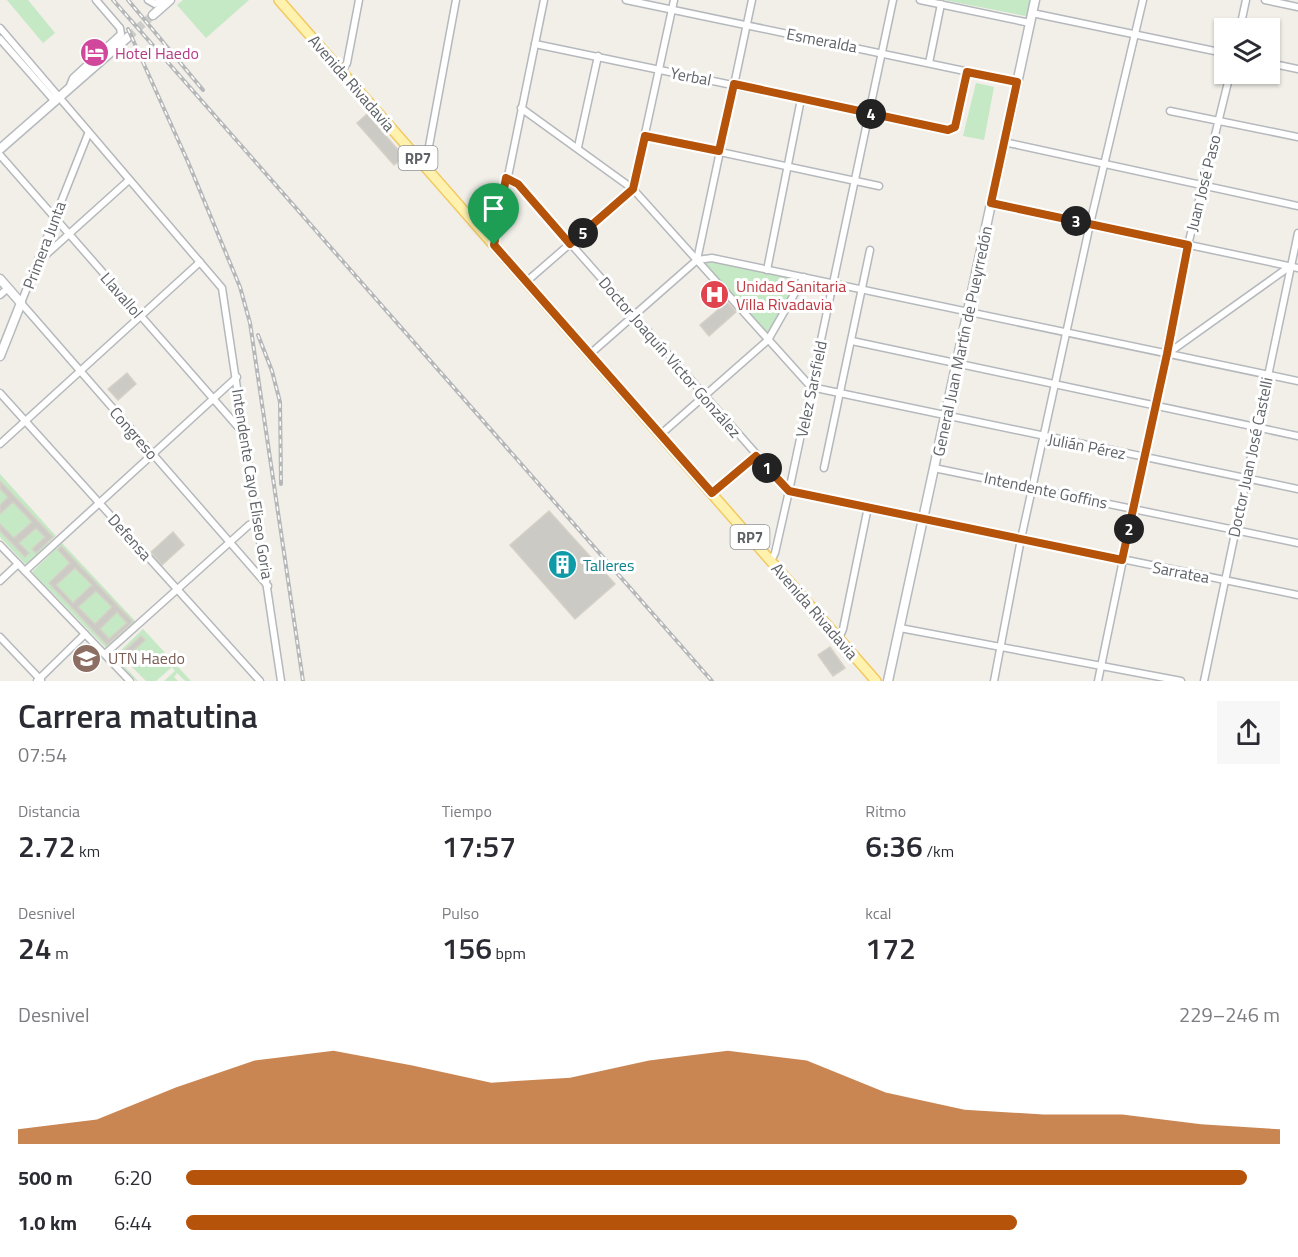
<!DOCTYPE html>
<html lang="es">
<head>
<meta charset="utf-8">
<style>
  :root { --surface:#fff; --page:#f7f7f7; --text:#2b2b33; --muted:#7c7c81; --accent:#b45309 }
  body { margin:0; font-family:"Titillium Web",sans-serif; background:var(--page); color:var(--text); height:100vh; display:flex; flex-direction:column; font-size:22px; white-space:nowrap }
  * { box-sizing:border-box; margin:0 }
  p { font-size:20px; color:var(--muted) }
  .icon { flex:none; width:33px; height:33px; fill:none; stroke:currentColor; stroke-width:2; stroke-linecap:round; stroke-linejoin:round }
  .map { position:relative; height:681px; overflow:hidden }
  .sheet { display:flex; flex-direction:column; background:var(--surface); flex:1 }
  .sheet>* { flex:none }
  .tools { position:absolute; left:1214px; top:18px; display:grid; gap:12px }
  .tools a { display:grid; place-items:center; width:66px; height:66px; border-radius:0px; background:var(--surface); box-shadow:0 2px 4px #0004; font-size:30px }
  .pin { position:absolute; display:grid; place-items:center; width:51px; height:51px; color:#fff; margin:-62px -26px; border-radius:50% 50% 50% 0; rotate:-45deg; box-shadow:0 0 6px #0007 }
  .pin .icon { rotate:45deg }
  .km { position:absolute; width:30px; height:30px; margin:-15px; border-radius:50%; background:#222; color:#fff; font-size:16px; line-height:30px; text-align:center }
  .round { display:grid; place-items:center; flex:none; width:63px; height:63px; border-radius:0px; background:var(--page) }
  .head { display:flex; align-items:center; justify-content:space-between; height:102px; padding:0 18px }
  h1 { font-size:33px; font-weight:600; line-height:45px }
  .stats { display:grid; grid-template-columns:repeat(3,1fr); gap:9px; height:102px; padding:6px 18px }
  .stats div { display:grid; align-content:center }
  .stats b { font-size:30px; font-weight:600 }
  .stats small { font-size:16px; font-weight:400 }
  .stats p { font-size:16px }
  .chart { height:168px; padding:12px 18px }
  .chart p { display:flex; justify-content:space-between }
  .chart svg { width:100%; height:108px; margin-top:6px; fill:var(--accent); opacity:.7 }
  ul { padding:0 18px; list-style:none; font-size:20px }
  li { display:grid; grid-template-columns:96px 72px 1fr; align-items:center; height:45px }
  li i { height:15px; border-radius:8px; background:var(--accent) }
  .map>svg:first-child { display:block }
  .green { fill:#c5e8c5 }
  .building { fill:#cccac5; stroke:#d6d1c6; stroke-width:1.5; fill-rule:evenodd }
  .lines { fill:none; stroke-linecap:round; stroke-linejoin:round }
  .secondary-tunnel { stroke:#ccccc8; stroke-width:8; stroke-dasharray:8 4; stroke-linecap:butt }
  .street-casing { stroke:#b5b8bc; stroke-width:9 }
  .secondary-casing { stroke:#b6babf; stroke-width:11 }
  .primary-casing { stroke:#f2c960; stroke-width:12 }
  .street { stroke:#fff; stroke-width:6 }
  .secondary { stroke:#fff; stroke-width:8 }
  .primary { stroke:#fff2af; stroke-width:9 }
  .rail-casing { stroke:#b6b7b8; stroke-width:4 }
  .rail { stroke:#fff; stroke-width:1.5; stroke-dasharray:4.5; stroke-linecap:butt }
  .route-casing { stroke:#fff; stroke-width:12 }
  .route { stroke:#b45309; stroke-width:8 }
  .labels { text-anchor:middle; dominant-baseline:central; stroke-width:6; stroke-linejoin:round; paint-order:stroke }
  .shield { fill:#fff; stroke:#8f9295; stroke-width:1.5 }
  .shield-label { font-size:15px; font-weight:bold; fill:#5f6368 }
  .street-label { font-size:16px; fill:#5f6368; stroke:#fff }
  .hotel-label { font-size:16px; fill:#b23c85; stroke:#fff; text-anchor:start }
  .health-label { font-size:16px; fill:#be3a42; stroke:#fff; text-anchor:start }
  .culture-label { font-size:16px; fill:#0d838f; stroke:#fff; text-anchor:start }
  .education-label { font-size:16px; fill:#785e54; stroke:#fff; text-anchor:start }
</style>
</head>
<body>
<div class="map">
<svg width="1298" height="681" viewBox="0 0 1298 681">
  <rect width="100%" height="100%" fill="#f1efe8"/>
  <!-- green -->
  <g class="green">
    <path d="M7,0H28L55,33L43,43Z"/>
    <path d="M183,0H249L206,38L177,5Z"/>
    <path d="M944,0H1031L1028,14L1025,16Z"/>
    <path d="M976,83L994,87L984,140L963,136Z"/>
    <path d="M697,260L804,277L768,340Z"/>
    <path d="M0,474L56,536L26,565L0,537V531L25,557L29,554L0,524V514L8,506L4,501L0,505Z"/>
    <path d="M62,543L137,623L108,650L32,572Z"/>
    <path d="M143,629L191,681H185L177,673L174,677L178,681H164L175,671L172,667L156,681H146L127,662L124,666L138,681H136L114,657Z"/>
  </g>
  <!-- building -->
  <g class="building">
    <path d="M367,114L404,157L394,165L357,123Z"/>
    <path d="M727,302L736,312L709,336L700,325Z"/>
    <path d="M127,373L136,384L118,400L108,389Z"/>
    <path d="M0,481L53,537L36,553L32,549L45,537L36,528L19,543L29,553L25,557L0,531V524L14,538L32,522L13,502L0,514V505L8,497L0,489Z"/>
    <path d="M549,511L615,584L575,619L510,545Z"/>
    <path d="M173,532L184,545L162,565L151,552Z"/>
    <path d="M61,546L133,622L107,645L49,583L70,563L58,550ZM75,568L92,585L73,603L56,585ZM96,591L112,607L95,624L78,607ZM117,612L127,623L109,639L100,629Z"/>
    <path d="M141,636L145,640L123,660L119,656Z"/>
    <path d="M830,647L845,668L833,676L818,655Z"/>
  </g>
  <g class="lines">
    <!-- secondary-tunnel -->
    <path class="secondary-tunnel" d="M128,37L153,15"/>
    <defs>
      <g id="street">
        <path d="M148,0L155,4L162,0"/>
        <path d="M626,0L1017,82"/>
        <path d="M920,0L1030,23"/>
        <path d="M1265,0L1298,7"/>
        <path d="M1032,13L1224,53"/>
        <path d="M0,28L222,288L281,681"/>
        <path d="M1240,28L1246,0"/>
        <path d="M0,39L52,98H58"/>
        <path d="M535,44L948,130L955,127L967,72"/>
        <path d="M929,63L941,4"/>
        <path d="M1269,63L1298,69"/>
        <path d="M342,71L347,63L359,0"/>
        <path d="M69,88L73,78L121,34L120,28L96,0"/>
        <path d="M521,108L633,189L811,387L1298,489"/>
        <path d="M1170,111L1298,137"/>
        <path d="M88,134L21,303L268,586"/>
        <path d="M645,136L879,186"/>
        <path d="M1004,142L1298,206"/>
        <path d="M578,147L598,56"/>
        <path d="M0,155L245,435"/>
        <path d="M422,163L427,157L456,0"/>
        <path d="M506,178L518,184L789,491L1298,595"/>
        <path d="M991,203L1298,268"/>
        <path d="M494,245L544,0"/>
        <path d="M697,260L712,258L1298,381"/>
        <path d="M39,261L129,180"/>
        <path d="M767,270L801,99"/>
        <path d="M526,282L633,189L674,0"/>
        <path d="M0,295L8,288"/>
        <path d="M852,341L1298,436"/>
        <path d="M590,354L697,260L752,0"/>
        <path d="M1167,354L1289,267"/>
        <path d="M0,393L260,681"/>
        <path d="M660,435L768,340L804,277"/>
        <path d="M0,444L200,262"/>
        <path d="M824,468L870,250"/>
        <path d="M934,468L1298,543"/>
        <path d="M712,493L756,456"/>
        <path d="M0,545L130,681"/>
        <path d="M771,561L775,553L789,491L893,0"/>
        <path d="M25,571L237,377"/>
        <path d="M0,581L18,564"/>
        <path d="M900,628L1181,681"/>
        <path d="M0,637L41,680"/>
        <path d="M839,639L843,629L868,507"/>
        <path d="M105,654L249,525L257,521"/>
        <path d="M37,681L85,634"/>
        <path d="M994,681L1021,539L1090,224L1143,0"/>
        <path d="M1098,681L1188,245L1230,74"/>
        <path d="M1204,681L1298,233"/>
      </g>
      <g id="secondary">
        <path d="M153,15L170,0"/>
        <path d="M0,149L128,37"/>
        <path d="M0,279L21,303L0,356"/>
        <path d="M888,681L1035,0"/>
      </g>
      <path id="primary" d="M279,0L876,681"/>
    </defs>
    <!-- street casing -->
    <use href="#street" class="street-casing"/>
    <!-- secondary casing -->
    <use href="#secondary" class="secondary-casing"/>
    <!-- primary casing -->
    <use href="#primary" class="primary-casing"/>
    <!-- street -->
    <use href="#street" class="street"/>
    <!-- secondary -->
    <use href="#secondary" class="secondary"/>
    <!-- primary -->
    <use href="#primary" class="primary"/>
    <defs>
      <g id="rail">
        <path d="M113,0L712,681"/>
        <path d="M128,0L203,90"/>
        <path d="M128,29L188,162L240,287L250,323L303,681"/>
        <path d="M258,335L272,371L280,402L281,484"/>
      </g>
    </defs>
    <!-- rail casing -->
    <use href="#rail" class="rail-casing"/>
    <!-- rail -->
    <use href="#rail" class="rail"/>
  </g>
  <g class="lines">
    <defs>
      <path id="route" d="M967,72L1017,82L991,203L1188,245L1167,354L1122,560L789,491L756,456L712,493L494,245L506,178L518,184L570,244L633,189L645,136L719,151L734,84L948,130L955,127Z"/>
    </defs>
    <!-- route casing -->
    <use href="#route" class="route-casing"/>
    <!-- route -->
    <use href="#route" class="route"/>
  </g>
  <!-- icons -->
  <defs>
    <symbol id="hotel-disc" viewBox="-11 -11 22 22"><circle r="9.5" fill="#d1479c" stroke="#fff"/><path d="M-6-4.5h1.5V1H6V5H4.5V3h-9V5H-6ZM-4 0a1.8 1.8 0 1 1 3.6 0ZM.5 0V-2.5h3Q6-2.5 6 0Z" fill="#fff"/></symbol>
    <symbol id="hospital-disc" viewBox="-11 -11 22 22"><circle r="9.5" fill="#e0444e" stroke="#fff"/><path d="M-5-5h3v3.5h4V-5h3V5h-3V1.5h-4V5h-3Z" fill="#fff"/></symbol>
    <symbol id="building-disc" viewBox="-11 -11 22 22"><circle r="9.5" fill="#0f9aa8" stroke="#fff"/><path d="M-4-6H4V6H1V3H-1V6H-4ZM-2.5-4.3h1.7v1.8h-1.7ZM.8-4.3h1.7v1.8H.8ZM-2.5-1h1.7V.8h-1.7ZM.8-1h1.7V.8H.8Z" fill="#fff"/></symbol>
    <symbol id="university-disc" viewBox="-11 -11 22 22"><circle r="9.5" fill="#8d6e63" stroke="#fff"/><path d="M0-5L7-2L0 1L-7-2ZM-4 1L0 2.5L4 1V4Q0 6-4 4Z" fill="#fff"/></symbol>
  </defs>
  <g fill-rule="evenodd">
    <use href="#hotel-disc" x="78" y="36" width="33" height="33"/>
    <use href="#hospital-disc" x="698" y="278" width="33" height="33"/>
    <use href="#building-disc" x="546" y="548" width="33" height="33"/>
    <use href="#university-disc" x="70" y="642" width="33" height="33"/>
  </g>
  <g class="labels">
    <!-- shield labels -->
    <g class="shield">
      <rect x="398.5" y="146" width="39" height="24" rx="4.5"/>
      <rect x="730.5" y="525" width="39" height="24" rx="4.5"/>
    </g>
    <g class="shield-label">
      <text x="418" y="158">RP7</text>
      <text x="750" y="537">RP7</text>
    </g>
    <!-- street labels -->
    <g class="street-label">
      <text transform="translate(822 40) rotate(11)">Esmeralda</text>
      <text transform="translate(691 76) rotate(11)">Yerbal</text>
      <text transform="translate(352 83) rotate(49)">Avenida Rivadavia</text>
      <text transform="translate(1203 183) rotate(-76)">Juan José Paso</text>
      <text transform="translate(44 245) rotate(-69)">Primera Junta</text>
      <text transform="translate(122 295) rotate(49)">Llavallol</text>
      <text transform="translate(962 341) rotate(-78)">General Juan Martín de Pueyrredón</text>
      <text transform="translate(670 357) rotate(49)">Doctor Joaquín Victor González</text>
      <text transform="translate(811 389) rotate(-78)">Velez Sarsfield</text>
      <text transform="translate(134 433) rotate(49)">Congreso</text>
      <text transform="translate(1087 446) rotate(11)">Julián Pérez</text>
      <text transform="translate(1250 457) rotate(-78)">Doctor Juan José Castelli</text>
      <text transform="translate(253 484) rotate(81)">Intendente Cayo Eliseo Goria</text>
      <text transform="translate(1046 490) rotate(12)">Intendente Goffins</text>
      <text transform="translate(130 537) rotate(48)">Defensa</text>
      <text transform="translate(1181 572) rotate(11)">Sarratea</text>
      <text transform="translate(815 611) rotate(49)">Avenida Rivadavia</text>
    </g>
    <!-- hotel labels -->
    <g class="hotel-label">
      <text x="115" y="53">Hotel Haedo</text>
    </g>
    <!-- health labels -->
    <g class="health-label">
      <text x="736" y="286">Unidad Sanitaria<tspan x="736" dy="18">Villa Rivadavia</tspan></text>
    </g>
    <!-- culture labels -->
    <g class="culture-label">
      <text x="583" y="565">Talleres</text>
    </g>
    <!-- education labels -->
    <g class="education-label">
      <text x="108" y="658">UTN Haedo</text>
    </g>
  </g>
</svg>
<div class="tools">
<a><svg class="icon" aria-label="layers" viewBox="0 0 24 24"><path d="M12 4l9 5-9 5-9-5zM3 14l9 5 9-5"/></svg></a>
</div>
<div class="pin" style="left:494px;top:245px;background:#1e9e55"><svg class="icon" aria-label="arrive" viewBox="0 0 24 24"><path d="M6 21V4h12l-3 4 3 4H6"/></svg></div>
<b class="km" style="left:767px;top:468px">1</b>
<b class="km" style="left:1129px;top:529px">2</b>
<b class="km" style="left:1076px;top:221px">3</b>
<b class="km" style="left:871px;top:114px">4</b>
<b class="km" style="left:583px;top:233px">5</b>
</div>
<section class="sheet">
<div class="head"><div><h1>Carrera matutina</h1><p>07:54</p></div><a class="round"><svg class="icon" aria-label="share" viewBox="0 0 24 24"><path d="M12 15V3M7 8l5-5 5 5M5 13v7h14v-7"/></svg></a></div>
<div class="stats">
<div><p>Distancia</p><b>2.72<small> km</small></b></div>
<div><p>Tiempo</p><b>17:57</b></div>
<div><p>Ritmo</p><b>6:36<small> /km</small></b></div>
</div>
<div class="stats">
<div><p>Desnivel</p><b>24<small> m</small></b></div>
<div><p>Pulso</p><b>156<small> bpm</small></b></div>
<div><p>kcal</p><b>172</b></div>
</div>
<div class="chart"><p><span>Desnivel</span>229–246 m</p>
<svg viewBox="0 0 160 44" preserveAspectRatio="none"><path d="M0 44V38L10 34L20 21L30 10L40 6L50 12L60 19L70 17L80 10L90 6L100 10L110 23L120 30L130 32L140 32L150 36L160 38V44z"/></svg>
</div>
<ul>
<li><b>500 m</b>6:20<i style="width:97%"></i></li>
<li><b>1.0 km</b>6:44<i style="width:76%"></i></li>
</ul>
</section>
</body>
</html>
